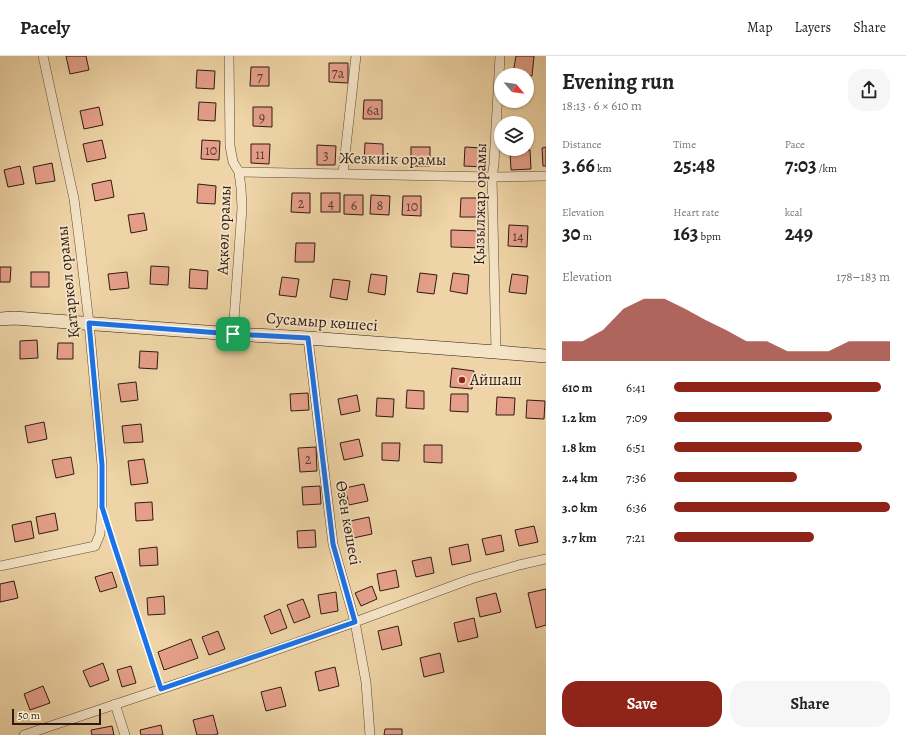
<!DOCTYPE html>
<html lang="en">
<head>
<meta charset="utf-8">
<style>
  :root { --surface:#fff; --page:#f6f6f6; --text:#222; --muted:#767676; --line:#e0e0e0; --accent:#8f2418 }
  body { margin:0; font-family:Alegreya,serif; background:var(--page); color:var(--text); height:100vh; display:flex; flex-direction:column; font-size:15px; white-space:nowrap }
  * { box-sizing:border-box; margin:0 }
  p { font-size:13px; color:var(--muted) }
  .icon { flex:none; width:22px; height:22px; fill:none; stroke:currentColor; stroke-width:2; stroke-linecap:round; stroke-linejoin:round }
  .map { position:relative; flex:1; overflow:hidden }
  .drawer { display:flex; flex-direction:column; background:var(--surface); width:360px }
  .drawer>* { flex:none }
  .needle { width:26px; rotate:119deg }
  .fabs { position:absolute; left:494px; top:12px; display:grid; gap:8px }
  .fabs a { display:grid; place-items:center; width:40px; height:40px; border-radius:50%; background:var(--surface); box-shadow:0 1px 3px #0004; font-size:20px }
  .scale { position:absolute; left:12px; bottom:10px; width:89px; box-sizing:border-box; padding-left:4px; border:2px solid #2e1b13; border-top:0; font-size:11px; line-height:14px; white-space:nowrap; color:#2e1b13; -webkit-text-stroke:3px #f4e3c5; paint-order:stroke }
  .pin { position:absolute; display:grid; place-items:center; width:34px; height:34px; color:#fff; margin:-17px; border-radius:8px; box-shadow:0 2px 6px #0006 }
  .round { display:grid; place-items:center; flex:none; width:42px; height:42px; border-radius:16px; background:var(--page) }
  .overview { display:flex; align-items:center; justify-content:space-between; height:68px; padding:0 16px }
  h1 { font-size:22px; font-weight:700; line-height:30px }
  .figures { display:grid; grid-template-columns:repeat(3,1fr); gap:6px; height:68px; padding:4px 16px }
  .figures div { display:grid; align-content:center }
  .figures b { font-size:20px; font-weight:700 }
  .figures small { font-size:11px; font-weight:400 }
  .figures p { font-size:11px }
  .chart { height:112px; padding:8px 16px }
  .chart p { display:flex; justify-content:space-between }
  .chart svg { width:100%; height:72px; margin-top:4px; fill:var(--accent); opacity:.7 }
  .primary-button { display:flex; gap:8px; margin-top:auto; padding:8px 16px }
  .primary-button a { flex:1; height:46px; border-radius:16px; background:var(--accent); color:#fff; font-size:16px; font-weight:700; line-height:46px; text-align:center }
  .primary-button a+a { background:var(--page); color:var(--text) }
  ul { padding:0 16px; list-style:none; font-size:13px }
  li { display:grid; grid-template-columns:64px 48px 1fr; align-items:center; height:30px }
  li i { height:10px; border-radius:5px; background:var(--accent) }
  header { display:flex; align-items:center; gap:24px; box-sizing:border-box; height:56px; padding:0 20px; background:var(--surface); border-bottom:1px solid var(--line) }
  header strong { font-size:19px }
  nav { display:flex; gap:22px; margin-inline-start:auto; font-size:14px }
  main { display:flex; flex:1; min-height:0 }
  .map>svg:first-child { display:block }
  .building { fill:#e59f89; stroke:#2e1b13 }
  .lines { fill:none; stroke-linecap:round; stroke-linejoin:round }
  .lane-casing { stroke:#5e4938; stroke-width:6 }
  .street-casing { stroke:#5e4938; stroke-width:10 }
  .secondary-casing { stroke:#2e1b13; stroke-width:14 }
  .lane { stroke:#f4e3c5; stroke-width:4.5 }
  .street { stroke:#f4e3c5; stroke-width:9 }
  .secondary { stroke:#f4e3c5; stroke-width:13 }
  .route-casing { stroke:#fff; stroke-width:8 }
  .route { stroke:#1a73e8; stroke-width:5 }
  .poi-dot { fill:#8f2418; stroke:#f4e3c5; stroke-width:1.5 }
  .labels { text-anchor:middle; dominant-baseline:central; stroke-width:3.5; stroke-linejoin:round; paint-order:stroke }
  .number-label { font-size:14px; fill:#5c3c30 }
  .street-label { font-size:16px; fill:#2e1b13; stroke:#f4e3c5 }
  .poi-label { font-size:16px; fill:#2e1b13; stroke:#f4e3c5; text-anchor:start }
</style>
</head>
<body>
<header>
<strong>Pacely</strong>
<nav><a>Map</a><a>Layers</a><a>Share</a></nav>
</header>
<main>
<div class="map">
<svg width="546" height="679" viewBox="0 0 546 679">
  <rect width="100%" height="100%" fill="#eed4a6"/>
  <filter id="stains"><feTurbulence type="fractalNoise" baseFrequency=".005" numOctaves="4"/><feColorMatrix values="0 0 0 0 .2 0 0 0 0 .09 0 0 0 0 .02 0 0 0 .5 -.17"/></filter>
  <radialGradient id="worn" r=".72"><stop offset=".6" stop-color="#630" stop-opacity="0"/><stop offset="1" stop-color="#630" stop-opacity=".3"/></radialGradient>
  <!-- building -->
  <g class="building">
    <path d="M66,0H86L89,14L70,18Z"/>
    <path d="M516,0H534L532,20L513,17Z"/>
    <path d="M329,7H348V27L329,26Z"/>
    <path d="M251,11H269V30H250Z"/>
    <path d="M197,14L215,15L214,33L196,32Z"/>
    <path d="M364,44H382V63H363Z"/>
    <path d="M199,46L216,47L215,65L198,64Z"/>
    <path d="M99,51L103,69L84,73L80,55Z"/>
    <path d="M253,51H272V71L253,70Z"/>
    <path d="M102,84L106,102L87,106L83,88Z"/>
    <path d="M202,84L220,85L219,104L201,103Z"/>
    <path d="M365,87L383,88V107H364Z"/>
    <path d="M251,88H270L269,108L251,107Z"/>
    <path d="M317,89L336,90L335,109H317Z"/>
    <rect x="411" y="91" width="19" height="19"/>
    <path d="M465,91L483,92V111L464,110Z"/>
    <path d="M546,91V110H543L542,92Z"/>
    <path d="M530,94L531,113L511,114L510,95Z"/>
    <path d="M52,107L55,125L36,128L33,111Z"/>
    <path d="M20,110L24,128L8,131L4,114Z"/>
    <path d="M111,124L114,141L95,145L92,128Z"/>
    <path d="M198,128L216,130L215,148L197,147Z"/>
    <path d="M292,137H310V157L291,156Z"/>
    <rect x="321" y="137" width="19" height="19"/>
    <path d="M344,139H363V159L344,158Z"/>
    <path d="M371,139L390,140L389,159L370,158Z"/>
    <path d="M403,140H421V160L402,159Z"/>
    <path d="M461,142H479V161H460Z"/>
    <path d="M144,157L147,174L131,177L128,159Z"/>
    <path d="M509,169L528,170L527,191L508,190Z"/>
    <path d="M451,174L481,175V192L451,191Z"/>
    <path d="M296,187H315L314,206H295Z"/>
    <path d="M151,210L169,211L168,229L150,228Z"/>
    <path d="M0,211H11L10,226H0Z"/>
    <path d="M190,213L208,215L207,233L189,232Z"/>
    <rect x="31" y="216" width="18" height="15"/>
    <path d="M127,216L129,232L110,234L108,218Z"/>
    <path d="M420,217L437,219L434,238L417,236Z"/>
    <path d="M453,217L469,219L467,238L450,235Z"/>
    <path d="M371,218L387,220L385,239L368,236Z"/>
    <path d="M512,218L528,220L526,238L509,236Z"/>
    <path d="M282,221L299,223L296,241L279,239Z"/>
    <path d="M333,223L350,225L347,244L330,241Z"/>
    <path d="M37,284L38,302L20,303V285Z"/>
    <path d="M58,287H73V303H57Z"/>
    <path d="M140,295L158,296L157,313L139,312Z"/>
    <path d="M452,312L474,315L472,333L450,331Z"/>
    <path d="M136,326L138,344L121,346L118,328Z"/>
    <path d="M407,334L424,335V353L406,352Z"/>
    <path d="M308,337L309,354L291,355L290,338Z"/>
    <path d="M451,338H468V356L450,355Z"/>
    <path d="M357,339L360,355L341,359L338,343Z"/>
    <path d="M497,341L515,342L514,359H496Z"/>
    <path d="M377,342L394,343L393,361L376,360Z"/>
    <path d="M527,344L545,345L544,363L526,362Z"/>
    <path d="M44,366L47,383L28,387L25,370Z"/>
    <path d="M141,368L143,386L124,387L122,370Z"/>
    <path d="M359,383L363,400L344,404L340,387Z"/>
    <path d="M382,387H400L399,405L382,404Z"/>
    <path d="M424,389H442V407L424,406Z"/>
    <path d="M316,391L317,415L300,416L298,392Z"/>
    <path d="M71,401L74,418L56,422L52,404Z"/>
    <path d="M144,403L148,427L131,429L128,405Z"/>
    <path d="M364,428L368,445L349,449L345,432Z"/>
    <path d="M320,430L321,448L303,449L302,431Z"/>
    <path d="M152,446L153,464L136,465L135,447Z"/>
    <path d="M55,457L58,474L39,478L36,461Z"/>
    <path d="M369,461L372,478L353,482L350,465Z"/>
    <path d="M31,465L34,482L15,486L12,469Z"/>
    <path d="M534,470L538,486L519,490L515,474Z"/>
    <path d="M315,474L316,491L298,492L297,475Z"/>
    <path d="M501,479L504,495L486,499L482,483Z"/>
    <path d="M468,488L471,505L452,509L449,492Z"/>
    <path d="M157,491L158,509L140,510L139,493Z"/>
    <path d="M431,501L434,517L416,521L412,505Z"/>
    <path d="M396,514L399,531L380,535L377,518Z"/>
    <path d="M112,516L117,531L100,536L95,521Z"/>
    <path d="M14,525L18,542L0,546V528Z"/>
    <path d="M372,530L377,543L361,550L355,537Z"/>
    <path d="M546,533V569L536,572L528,537Z"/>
    <path d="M336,536L338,555L321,558L318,539Z"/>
    <path d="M496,537L501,556L480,561L476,542Z"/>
    <path d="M164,540L165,558L148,559L147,542Z"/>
    <path d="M303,543L310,561L294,567L287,549Z"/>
    <path d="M280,553L287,572L271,578L264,560Z"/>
    <path d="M474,562L478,581L458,586L454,567Z"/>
    <path d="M398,570L402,589L382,594L378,575Z"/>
    <path d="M218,575L225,593L209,599L202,581Z"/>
    <path d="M191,583L198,602L164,614L158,596Z"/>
    <path d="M440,597L444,616L424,621L420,602Z"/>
    <path d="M103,607L109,624L90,631L83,615Z"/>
    <path d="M131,610L136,627L122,631L117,614Z"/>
    <path d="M335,611L339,630L319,635L315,616Z"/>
    <path d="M43,630L50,647L30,654L24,638Z"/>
    <path d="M281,631L286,650L266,655L261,636Z"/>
    <path d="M213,659L218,678L214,679H197L193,664Z"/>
    <path d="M161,669L163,679H141L140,674Z"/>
    <path d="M112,670L114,679H92L91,674Z"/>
    <path d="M385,673H402V679H384Z"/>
  </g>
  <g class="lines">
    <defs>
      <path id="lane" d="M104,458L161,633"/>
      <g id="street">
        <path d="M229,0L230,90L233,106L239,116L241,132L242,152L233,278"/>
        <path d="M239,116L492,121L546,120"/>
        <path d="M343,117L356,0"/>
        <path d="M308,282L333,488L355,566L366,626L370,679"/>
        <path d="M496,296L492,121L494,108L500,0"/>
        <path d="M0,510L95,490L100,478L102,451V409L89,267L80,190L74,143L43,0"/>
        <path d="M115,648L125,679"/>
        <path d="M24,679L242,606L355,566L471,523L519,509L546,503"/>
      </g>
      <path id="secondary" d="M0,263L14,262L233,278L308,282L496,296L546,300"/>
    </defs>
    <!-- lane casing -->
    <use href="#lane" class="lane-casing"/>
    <!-- street casing -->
    <use href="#street" class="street-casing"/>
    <!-- secondary casing -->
    <use href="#secondary" class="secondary-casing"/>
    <!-- lane -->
    <use href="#lane" class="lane"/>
    <!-- street -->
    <use href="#street" class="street"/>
    <!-- secondary -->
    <use href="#secondary" class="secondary"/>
  </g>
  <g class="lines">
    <defs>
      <path id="route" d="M89,267L233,278L308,282L333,488L355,566L161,633L113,486L102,451V409Z"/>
    </defs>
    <!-- route casing -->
    <use href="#route" class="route-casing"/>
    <!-- route -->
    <use href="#route" class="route"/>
  </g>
  <!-- markers -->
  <circle class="poi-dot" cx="462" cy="324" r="4"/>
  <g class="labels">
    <!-- number labels -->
    <g class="number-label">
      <text x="338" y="17">7а</text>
      <text x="260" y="21">7</text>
      <text x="373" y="54">6а</text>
      <text x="262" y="61">9</text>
      <text x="211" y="94">10</text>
      <text x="260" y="98">11</text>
      <text x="326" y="99">3</text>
      <text x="301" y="147">2</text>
      <text x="331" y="147">4</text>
      <text x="354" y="149">6</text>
      <text x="380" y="149">8</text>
      <text x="412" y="150">10</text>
      <text x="518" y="180">14</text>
      <text x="308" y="403">2</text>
    </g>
    <!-- street labels -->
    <g class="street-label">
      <text transform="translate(393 103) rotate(1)">Жезкиік орамы</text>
      <text transform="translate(480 148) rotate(-89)">Қызылжар орамы</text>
      <text transform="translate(224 174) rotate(-88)">Ақкөл орамы</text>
      <text transform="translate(68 226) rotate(-96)">Қатаркөл орамы</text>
      <text transform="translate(322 266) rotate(4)">Сусамыр көшесі</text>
      <text transform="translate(348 467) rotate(80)">Өзен көшесі</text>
    </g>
    <!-- poi labels -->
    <g class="poi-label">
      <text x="470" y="324">Айшаш</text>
    </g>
  </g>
  <rect width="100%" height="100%" filter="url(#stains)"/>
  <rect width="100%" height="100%" fill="url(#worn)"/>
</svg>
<div class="fabs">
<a><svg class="needle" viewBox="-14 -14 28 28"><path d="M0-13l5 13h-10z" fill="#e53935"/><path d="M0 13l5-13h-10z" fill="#767676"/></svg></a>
<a><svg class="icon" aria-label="layers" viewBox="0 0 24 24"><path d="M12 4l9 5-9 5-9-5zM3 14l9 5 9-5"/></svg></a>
</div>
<div class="scale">50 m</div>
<div class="pin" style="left:233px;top:278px;background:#1e9e55"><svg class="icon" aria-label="arrive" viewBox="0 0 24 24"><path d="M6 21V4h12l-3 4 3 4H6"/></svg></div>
</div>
<section class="drawer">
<div class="overview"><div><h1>Evening run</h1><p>18:13 · 6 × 610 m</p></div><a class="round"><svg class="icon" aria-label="share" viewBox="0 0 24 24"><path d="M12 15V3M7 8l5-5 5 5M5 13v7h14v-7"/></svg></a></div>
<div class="figures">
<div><p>Distance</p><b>3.66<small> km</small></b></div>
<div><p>Time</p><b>25:48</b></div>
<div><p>Pace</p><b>7:03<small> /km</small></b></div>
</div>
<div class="figures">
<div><p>Elevation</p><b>30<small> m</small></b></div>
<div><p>Heart rate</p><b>163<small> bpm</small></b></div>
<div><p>kcal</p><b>249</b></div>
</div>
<div class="chart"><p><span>Elevation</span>178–183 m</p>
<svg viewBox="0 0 160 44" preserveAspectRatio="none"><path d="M0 44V32L10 32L20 25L30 12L40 6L50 6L60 12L70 19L80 25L90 32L100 32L110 38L120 38L130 38L140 32L150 32L160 32V44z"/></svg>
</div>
<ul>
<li><b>610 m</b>6:41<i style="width:96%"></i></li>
<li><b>1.2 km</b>7:09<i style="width:73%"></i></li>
<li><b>1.8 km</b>6:51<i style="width:87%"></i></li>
<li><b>2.4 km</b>7:36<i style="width:57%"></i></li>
<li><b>3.0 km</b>6:36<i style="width:100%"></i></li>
<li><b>3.7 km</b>7:21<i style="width:65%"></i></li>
</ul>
<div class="primary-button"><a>Save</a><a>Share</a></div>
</section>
</main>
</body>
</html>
